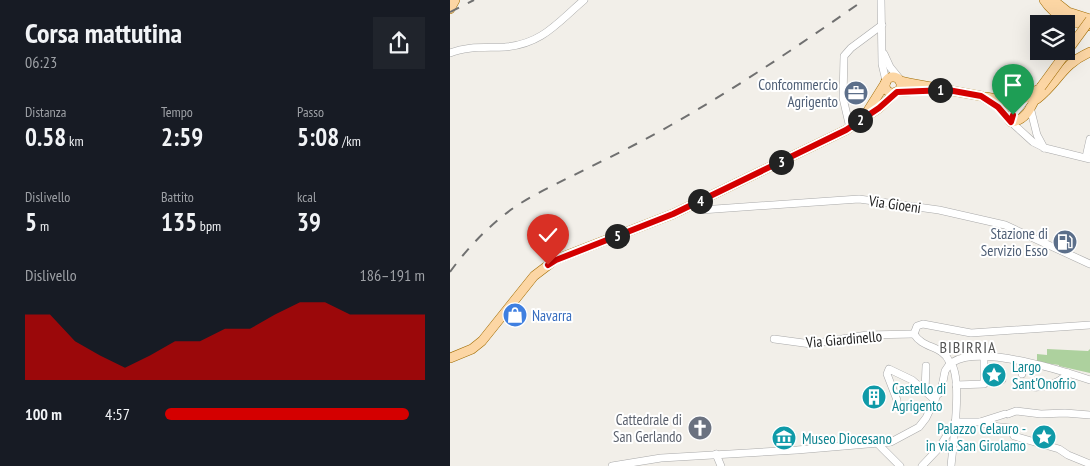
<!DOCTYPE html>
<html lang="it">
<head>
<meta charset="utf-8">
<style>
  :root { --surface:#171b24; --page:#20242c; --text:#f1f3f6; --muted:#9ea1a6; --accent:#d40000 }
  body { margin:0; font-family:"PT Sans Narrow",sans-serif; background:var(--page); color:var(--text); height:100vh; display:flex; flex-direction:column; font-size:19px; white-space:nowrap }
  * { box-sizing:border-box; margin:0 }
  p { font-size:16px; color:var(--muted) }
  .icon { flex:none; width:28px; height:28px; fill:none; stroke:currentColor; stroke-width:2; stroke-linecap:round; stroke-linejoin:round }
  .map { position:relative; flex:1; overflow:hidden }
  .sheet { display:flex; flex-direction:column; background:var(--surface); width:450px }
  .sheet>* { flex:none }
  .controls { position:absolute; left:580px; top:15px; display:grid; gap:10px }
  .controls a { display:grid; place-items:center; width:45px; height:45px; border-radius:0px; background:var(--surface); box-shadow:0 5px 20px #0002; font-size:25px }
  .pin { position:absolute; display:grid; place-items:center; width:42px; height:42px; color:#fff; margin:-51px -21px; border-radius:50% 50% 50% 0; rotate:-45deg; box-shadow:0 0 5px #0007 }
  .pin .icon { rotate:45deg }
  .km { position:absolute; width:25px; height:25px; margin:-12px; border-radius:50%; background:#222; color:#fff; font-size:14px; line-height:25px; text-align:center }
  .round { display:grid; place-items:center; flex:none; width:52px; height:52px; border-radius:0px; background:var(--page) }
  .head { display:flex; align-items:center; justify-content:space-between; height:85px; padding:0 25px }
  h1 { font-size:28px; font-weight:800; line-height:38px }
  .stats { display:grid; grid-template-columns:repeat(3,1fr); gap:8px; height:85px; padding:5px 25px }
  .stats div { display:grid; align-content:center }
  .stats b { font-size:25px; font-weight:800 }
  .stats small { font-size:14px; font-weight:400 }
  .stats p { font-size:14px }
  .chart { height:140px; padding:10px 25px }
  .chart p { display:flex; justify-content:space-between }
  .chart svg { width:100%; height:90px; margin-top:5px; fill:var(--accent); opacity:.7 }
  ul { padding:0 25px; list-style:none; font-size:16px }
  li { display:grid; grid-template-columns:80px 60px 1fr; align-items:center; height:38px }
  li i { height:12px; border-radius:6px; background:var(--accent) }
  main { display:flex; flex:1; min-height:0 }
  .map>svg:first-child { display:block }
  .forest { fill:#add19e }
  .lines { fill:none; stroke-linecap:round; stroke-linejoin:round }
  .minor-casing { stroke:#a9a9a9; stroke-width:8 }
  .major-casing { stroke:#a06b00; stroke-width:10 }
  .minor { stroke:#fff; stroke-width:7 }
  .major { stroke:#fcd6a4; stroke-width:9 }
  .rail { stroke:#707070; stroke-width:2; stroke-dasharray:10 10; stroke-linecap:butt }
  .major-bridge-casing { stroke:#a06b00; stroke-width:10; stroke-linecap:butt }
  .major-bridge { stroke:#fcd6a4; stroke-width:9 }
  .route-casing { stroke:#fff; stroke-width:10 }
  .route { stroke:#d40000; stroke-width:6 }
  .labels { text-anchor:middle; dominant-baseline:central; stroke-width:4; stroke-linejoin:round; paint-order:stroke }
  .service-label { font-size:15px; fill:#4e5e75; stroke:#fff; text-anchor:end }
  .street-label { font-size:15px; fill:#222; stroke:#fff }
  .shop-label { font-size:15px; fill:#366cbe; stroke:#fff; text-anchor:start }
  .culture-label { font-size:15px; fill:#0d838f; stroke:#fff; text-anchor:start }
  .worship-label { font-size:15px; fill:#5b616d; stroke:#fff; text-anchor:end }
  .neighbourhood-label { font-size:16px; letter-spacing:1px; fill:#555; stroke:#fff }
</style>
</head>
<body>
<main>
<section class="sheet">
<div class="head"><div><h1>Corsa mattutina</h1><p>06:23</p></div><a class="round"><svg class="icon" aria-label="share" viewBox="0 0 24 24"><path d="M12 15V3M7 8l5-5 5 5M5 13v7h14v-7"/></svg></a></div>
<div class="stats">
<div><p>Distanza</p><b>0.58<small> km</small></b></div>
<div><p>Tempo</p><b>2:59</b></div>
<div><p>Passo</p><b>5:08<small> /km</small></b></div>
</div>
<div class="stats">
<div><p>Dislivello</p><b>5<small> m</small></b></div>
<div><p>Battito</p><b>135<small> bpm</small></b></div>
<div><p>kcal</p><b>39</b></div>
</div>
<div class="chart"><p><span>Dislivello</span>186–191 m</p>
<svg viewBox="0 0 160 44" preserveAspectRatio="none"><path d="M0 44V12L10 12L20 25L30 32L40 38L50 32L60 25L70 25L80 19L90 19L100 12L110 6L120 6L130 12L140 12L150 12L160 12V44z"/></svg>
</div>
<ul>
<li><b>100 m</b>4:57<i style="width:94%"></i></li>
</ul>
</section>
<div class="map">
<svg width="640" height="466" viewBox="0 0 640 466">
  <rect width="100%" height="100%" fill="#f2efe9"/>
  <!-- forest -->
  <path class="forest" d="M597,349L638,351L640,349V373L609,366V365L587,362V354L597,355Z"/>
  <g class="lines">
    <defs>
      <g id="minor">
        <path d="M431,0L432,64L436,81"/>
        <path d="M0,53C17,46 36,48 55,47C92,44 107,23 134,0"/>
        <path d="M434,54L440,67L449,78"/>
        <path d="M576,99L563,115L561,122L583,142L595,148L640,159"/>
        <path d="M580,107L587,135L594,148"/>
        <path d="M400,128L393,98L394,56L401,48L432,25"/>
        <path d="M636,157L640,139"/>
        <path d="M241,205L251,210L409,199L489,210L555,225L640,264"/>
        <path d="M464,334L467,326L473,324L521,333L640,325"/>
        <path d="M464,334C473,349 492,345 499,361"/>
        <path d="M324,339L361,344L417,335L464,334"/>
        <path d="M503,362C530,345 610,370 640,380"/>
        <path d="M535,372L547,376L552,380"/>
        <path d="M572,374L574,362"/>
        <path d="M506,385L534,384V356"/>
        <path d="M583,387C595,388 610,383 618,373"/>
        <path d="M475,391L476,366"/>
        <path d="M447,400L437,374L439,369L462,380L485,400"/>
        <path d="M558,414L566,411L591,414L615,413L640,415"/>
        <path d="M505,422H530L541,426L560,428L564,436L609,449L618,455L640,464"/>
        <path d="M530,422L555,414"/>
        <path d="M428,444L450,466"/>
        <path d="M266,454L271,466"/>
        <path d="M162,466L211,458L347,450L441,442L469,427L476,418L487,395L491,392L495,371L499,365"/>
        <path d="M472,466L489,448L505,422"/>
        <path d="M501,466C503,444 512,382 502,365"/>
      </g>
      <g id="major">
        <path d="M594,0C605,17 621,22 640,26"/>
        <path d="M603,0L618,12L640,19"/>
        <path d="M0,9L5,0"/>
        <circle cx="443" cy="85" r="8"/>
        <path d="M450,81L459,83L531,96L549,107L561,122C579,120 583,101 591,87"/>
        <path d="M447,92L475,90"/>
        <path d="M536,97C559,101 568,106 587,90"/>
        <path d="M587,99C609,82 611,65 640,52"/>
        <path d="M416,114L436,82"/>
        <path d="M0,358L22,349L32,341L84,276L105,260L223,214L396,130L429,108L446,92"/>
      </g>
    </defs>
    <!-- minor casing -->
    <use href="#minor" class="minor-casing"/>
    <!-- major casing -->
    <use href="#major" class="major-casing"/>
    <!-- minor -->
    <use href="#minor" class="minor"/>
    <!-- major -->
    <use href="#major" class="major"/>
    <!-- rail -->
    <g class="rail">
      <path d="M0,12L24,0"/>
      <path d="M0,272C15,251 34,231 54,215C74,199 98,188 120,177C154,160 188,144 221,125C288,87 351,44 414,0"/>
    </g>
    <defs>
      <path id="major-bridge" d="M591,87L640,20"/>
    </defs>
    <!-- major-bridge casing -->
    <use href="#major-bridge" class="major-bridge-casing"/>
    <!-- major-bridge -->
    <use href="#major-bridge" class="major-bridge"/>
  </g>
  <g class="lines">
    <defs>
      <path id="route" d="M98,265L106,260L223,214L396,130L429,108L447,92L498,90L531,96L548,107L561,122L563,115"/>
    </defs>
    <!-- route casing -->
    <use href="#route" class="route-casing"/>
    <!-- route -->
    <use href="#route" class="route"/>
  </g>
  <!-- icons -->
  <defs>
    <symbol id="office-disc" viewBox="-11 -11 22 22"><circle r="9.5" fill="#5c6f8a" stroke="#fff"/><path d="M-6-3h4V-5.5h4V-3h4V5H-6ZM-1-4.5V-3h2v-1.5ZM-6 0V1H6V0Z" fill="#fff"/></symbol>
    <symbol id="fuel-disc" viewBox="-11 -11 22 22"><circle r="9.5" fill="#5c6f8a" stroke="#fff"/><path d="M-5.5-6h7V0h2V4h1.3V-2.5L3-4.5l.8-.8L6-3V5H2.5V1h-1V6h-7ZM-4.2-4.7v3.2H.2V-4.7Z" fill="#fff"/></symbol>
    <symbol id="shop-disc" viewBox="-11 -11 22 22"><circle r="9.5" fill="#3f7fe0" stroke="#fff"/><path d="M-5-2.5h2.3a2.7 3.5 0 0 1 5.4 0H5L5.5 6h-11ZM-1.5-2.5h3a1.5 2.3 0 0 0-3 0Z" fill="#fff"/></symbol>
    <symbol id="sight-disc" viewBox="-11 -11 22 22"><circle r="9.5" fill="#0f9aa8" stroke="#fff"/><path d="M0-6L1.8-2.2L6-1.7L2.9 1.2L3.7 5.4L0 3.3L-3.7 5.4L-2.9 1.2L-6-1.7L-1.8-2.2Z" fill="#fff"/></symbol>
    <symbol id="building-disc" viewBox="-11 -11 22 22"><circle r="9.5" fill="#0f9aa8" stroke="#fff"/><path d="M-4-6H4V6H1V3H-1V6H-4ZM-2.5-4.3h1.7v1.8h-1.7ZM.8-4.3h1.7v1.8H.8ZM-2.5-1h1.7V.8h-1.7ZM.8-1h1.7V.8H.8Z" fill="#fff"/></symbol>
    <symbol id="church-disc" viewBox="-11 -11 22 22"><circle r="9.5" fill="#6b7280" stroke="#fff"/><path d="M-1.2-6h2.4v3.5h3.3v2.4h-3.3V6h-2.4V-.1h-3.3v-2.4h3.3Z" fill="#fff"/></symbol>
    <symbol id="museum-disc" viewBox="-11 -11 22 22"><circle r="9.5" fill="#0f9aa8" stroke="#fff"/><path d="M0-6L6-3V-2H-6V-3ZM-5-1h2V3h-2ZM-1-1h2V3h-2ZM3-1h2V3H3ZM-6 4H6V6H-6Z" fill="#fff"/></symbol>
  </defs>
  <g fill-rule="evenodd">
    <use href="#office-disc" x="392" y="79" width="28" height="28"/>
    <use href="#fuel-disc" x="601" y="228" width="28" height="28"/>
    <use href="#shop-disc" x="51" y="301" width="28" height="28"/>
    <use href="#sight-disc" x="530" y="361" width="28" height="28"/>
    <use href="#building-disc" x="410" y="383" width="28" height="28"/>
    <use href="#church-disc" x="236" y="414" width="28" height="28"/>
    <use href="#sight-disc" x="580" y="423" width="28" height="28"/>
    <use href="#museum-disc" x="320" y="424" width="28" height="28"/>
  </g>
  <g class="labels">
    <!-- service labels -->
    <g class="service-label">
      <text x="388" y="84">Confcommercio<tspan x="388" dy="17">Agrigento</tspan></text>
      <text x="598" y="233">Stazione di<tspan x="598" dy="17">Servizio Esso</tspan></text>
    </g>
    <!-- street labels -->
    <g class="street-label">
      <text transform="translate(445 204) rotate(8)">Via Gioeni</text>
      <text transform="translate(394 339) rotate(-5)">Via Giardinello</text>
    </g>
    <!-- shop labels -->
    <g class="shop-label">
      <text x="82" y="315">Navarra</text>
    </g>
    <!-- culture labels -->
    <g class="culture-label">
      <text x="562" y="366">Largo<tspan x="562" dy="17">Sant'Onofrio</tspan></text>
      <text x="442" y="388">Castello di<tspan x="442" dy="17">Agrigento</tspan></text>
      <text x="576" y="428" text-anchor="end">Palazzo Celauro -<tspan x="576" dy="17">in via San Girolamo</tspan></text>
      <text x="352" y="438">Museo Diocesano</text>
    </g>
    <!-- worship labels -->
    <g class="worship-label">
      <text x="232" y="419">Cattedrale di<tspan x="232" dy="17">San Gerlando</tspan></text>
    </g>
    <!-- neighbourhood labels -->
    <g class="neighbourhood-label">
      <text x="518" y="347">BIBIRRIA</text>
    </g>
  </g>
</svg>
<div class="controls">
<a><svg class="icon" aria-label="layers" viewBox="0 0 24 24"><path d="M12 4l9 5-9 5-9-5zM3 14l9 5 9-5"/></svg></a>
</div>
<div class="pin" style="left:563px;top:115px;background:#1e9e55"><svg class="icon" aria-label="arrive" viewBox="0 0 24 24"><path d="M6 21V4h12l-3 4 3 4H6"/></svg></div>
<div class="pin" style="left:98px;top:265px;background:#d93025"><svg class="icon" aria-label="check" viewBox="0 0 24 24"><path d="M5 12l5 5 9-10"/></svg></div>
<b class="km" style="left:490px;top:90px">1</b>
<b class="km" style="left:410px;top:120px">2</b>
<b class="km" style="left:331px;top:162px">3</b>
<b class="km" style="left:250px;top:201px">4</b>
<b class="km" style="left:167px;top:236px">5</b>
</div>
</main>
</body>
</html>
